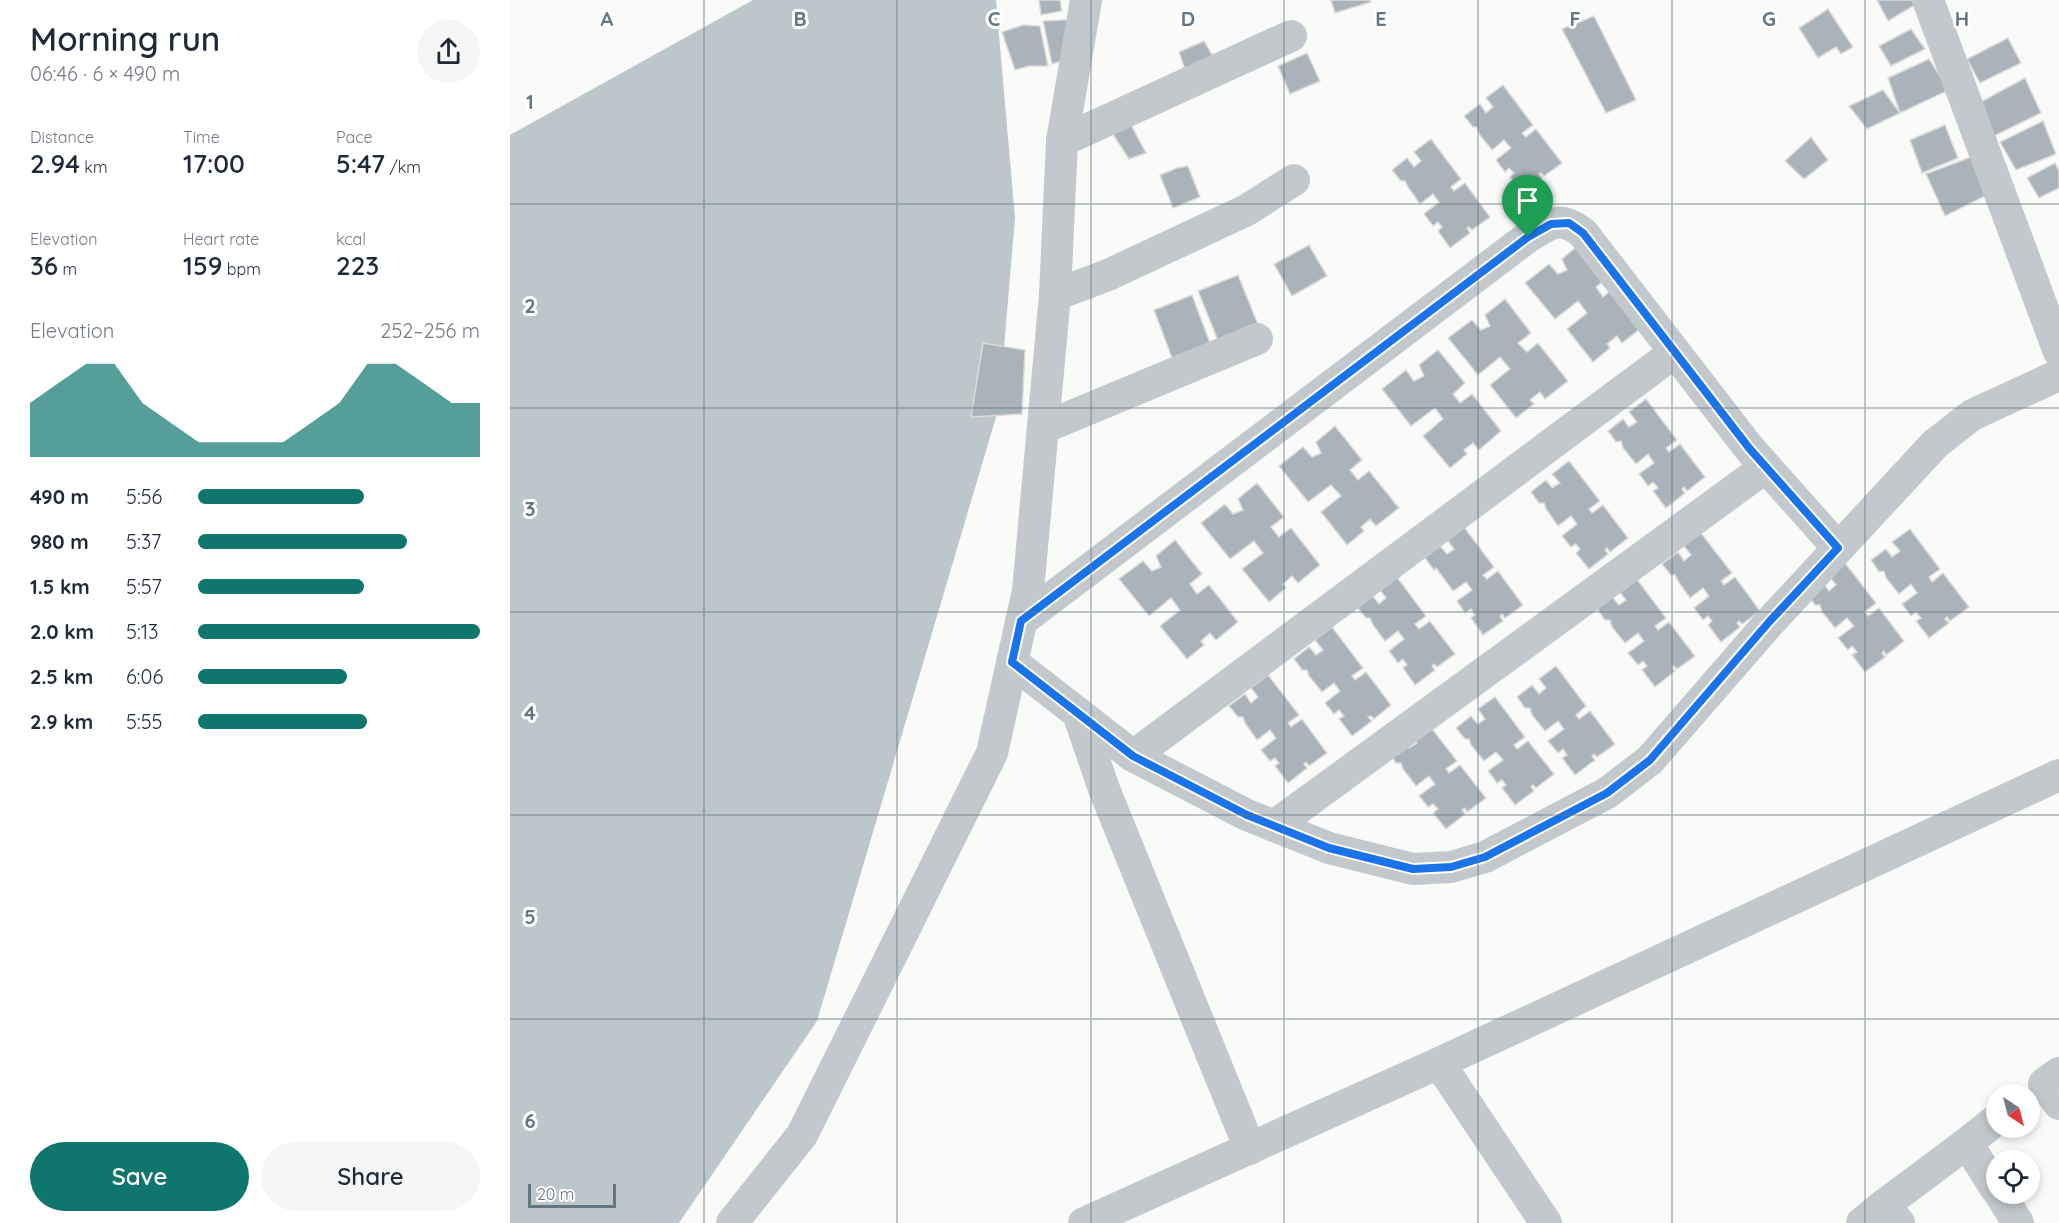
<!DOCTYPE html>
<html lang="en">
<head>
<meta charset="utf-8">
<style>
  :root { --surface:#fff; --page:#f6f6f7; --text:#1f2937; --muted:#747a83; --accent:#0f766e }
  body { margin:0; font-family:Quicksand,sans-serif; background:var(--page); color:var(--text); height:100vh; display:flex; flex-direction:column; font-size:22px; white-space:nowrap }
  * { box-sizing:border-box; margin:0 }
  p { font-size:20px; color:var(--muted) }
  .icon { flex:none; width:33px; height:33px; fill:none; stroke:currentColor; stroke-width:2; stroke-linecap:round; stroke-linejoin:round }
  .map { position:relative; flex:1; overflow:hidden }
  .side { display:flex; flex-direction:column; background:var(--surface); width:510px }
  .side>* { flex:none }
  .needle { width:39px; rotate:144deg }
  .controls { position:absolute; left:1476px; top:1084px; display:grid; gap:12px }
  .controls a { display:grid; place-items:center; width:54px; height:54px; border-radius:50%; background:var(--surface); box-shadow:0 3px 9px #0003; font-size:30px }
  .scale { position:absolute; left:18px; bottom:15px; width:88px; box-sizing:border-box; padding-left:6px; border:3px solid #657683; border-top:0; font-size:16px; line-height:21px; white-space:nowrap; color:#657683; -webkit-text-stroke:4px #fff; paint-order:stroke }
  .pin { position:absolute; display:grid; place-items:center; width:51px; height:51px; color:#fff; margin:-62px -26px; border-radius:50% 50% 50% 0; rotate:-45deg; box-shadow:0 0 6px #0007 }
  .pin .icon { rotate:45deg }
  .round { display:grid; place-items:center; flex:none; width:63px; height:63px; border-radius:32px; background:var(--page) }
  .summary { display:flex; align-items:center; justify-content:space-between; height:102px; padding:0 30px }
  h1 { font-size:33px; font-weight:600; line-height:45px }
  .metrics { display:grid; grid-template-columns:repeat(3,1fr); gap:9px; height:102px; padding:6px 30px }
  .metrics div { display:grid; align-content:center }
  .metrics b { font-size:26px; font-weight:600 }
  .metrics small { font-size:16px; font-weight:400 }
  .metrics p { font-size:16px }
  .chart { height:168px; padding:12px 30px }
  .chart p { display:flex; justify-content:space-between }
  .chart svg { width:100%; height:108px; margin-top:6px; fill:var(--accent); opacity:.7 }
  .button { display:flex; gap:12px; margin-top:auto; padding:12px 30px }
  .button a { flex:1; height:69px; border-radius:36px; background:var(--accent); color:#fff; font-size:24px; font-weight:600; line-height:69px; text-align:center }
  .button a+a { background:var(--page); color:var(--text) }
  ul { padding:0 30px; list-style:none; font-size:20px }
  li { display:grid; grid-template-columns:96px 72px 1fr; align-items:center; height:45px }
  li i { height:15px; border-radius:8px; background:var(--accent) }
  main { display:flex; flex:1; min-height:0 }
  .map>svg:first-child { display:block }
  .water { fill:#bbc7cb }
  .building { fill:#aab3b9; stroke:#dcdcda; stroke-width:1.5 }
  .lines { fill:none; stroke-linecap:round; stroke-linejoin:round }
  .minor { stroke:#c3c8cc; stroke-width:32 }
  .route-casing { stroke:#fff; stroke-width:12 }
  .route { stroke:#1a73e8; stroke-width:8 }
  .grid { fill:none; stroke:#657683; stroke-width:1.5; stroke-opacity:0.55 }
  .grid-label { font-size:20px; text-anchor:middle; font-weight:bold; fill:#657683; stroke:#fff; stroke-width:6; stroke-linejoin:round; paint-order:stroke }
</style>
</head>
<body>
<main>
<section class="side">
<div class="summary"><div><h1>Morning run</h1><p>06:46 · 6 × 490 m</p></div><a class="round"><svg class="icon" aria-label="share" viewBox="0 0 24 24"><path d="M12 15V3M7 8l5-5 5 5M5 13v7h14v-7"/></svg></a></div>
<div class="metrics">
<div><p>Distance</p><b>2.94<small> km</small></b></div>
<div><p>Time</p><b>17:00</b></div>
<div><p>Pace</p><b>5:47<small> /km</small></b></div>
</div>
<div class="metrics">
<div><p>Elevation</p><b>36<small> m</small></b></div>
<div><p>Heart rate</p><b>159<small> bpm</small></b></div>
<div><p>kcal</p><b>223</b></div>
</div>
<div class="chart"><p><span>Elevation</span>252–256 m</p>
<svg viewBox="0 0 160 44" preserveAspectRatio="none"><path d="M0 44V22L10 14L20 6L30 6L40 22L50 30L60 38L70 38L80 38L90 38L100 30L110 22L120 6L130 6L140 14L150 22L160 22V44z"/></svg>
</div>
<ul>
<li><b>490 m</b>5:56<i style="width:59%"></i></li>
<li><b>980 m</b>5:37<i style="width:74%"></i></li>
<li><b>1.5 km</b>5:57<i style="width:59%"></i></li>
<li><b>2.0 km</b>5:13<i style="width:100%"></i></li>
<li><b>2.5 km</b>6:06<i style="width:53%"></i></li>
<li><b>2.9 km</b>5:55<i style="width:60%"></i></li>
</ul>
<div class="button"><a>Save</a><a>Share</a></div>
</section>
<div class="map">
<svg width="1549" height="1223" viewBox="0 0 1549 1223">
  <rect width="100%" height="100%" fill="#fafaf8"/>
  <!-- water -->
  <path class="water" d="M243,0H486L505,218L489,407L307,1021L169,1223H0V135Z"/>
  <!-- building -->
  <g class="building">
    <path d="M529,0H550L552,11L531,15Z"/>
    <path d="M821,0H860L861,2L825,13Z"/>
    <path d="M1367,0H1411L1412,1L1378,21Z"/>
    <path d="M1318,9L1343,47L1331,54L1326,47L1308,58L1289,28Z"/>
    <path d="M1084,16L1126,100L1096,113L1052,29Z"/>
    <path d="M573,19L563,57L542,64L533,21Z"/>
    <path d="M513,25L530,26L538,66H519L505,70L492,32Z"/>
    <path d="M1401,29L1415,49L1381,66L1369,46Z"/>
    <path d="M1498,38L1511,63L1470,83L1457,59Z"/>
    <path d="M694,41L707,63L677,76L669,52Z"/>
    <path d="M797,53L810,81L780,94L768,66Z"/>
    <path d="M1419,59L1439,90L1390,113L1378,78Z"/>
    <path d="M1515,78L1531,113L1482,137L1465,105Z"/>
    <path d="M993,85L1023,125L1012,133L1016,137L1026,129L1052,163L1034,176L1031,173L1029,174L1032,178L1013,194L1000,177L1004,173L999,168L995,172L986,160L1001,148L994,140L982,150L969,134L967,127H963L954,116L970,104L976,113L983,107L976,98Z"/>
    <path d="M1373,90L1390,113L1357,129L1339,106Z"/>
    <path d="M1533,121L1546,154L1506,170L1490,142Z"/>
    <path d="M620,123L636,153L619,159L602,133Z"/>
    <path d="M1435,125L1448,158L1412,173L1400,140Z"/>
    <path d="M1301,137L1318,160L1294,179L1275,161Z"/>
    <path d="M921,139L951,179L941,187L944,191L955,183L980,217L962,230L959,227L957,228L960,233L940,248L928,231L932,227L928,222L923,226L914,214L929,202L923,194L910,204L898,187L895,181H891L882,170L897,158L904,167L911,161L904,152Z"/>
    <path d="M1461,157L1477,195L1435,216L1416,174Z"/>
    <path d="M1545,163L1549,171V188L1529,198L1517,178Z"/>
    <path d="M678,166L690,197L663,208L650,175L667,168Z"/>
    <path d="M1071,243L1098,277L1086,287L1093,297L1105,287L1135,325L1112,343L1107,336L1097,344L1100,348L1083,362L1057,329L1077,313L1068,301L1045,319L1015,283L1039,264L1048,274L1057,270L1052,259Z"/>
    <path d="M799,245L817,276L782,296L764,264Z"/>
    <path d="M728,275L749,327L709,343L688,291Z"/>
    <path d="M682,295L700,343L662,358L644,310Z"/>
    <path d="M995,299L1021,333L1008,343L1017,352L1028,343L1058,381L1035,399L1030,392L1020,400L1024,404L1006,418L980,385L1000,369L990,357L968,375L938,338L962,320L971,330L980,326L975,315Z"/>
    <path d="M473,343L515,350L512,414L461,417Z"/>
    <path d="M928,350L955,383L943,394L950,403L962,394L991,431L969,450L963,443L954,450L957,454L940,468L913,436L933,419L925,408L901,426L872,389L896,370L904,381L914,376L909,365Z"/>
    <path d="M1136,399L1167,440L1156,448L1159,452L1170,444L1195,477L1177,491L1174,487L1172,489L1175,493L1156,508L1143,491L1148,488L1143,482L1138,486L1129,474L1144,463L1138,454L1126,464L1113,448L1111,441L1106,442L1098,431L1113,419L1119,427L1127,422L1119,412Z"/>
    <path d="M825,426L852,460L840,470L848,480L859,471L889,508L866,526L860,519L851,527L854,531L837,545L811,512L831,496L821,485L798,502L769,466L793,447L802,457L811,453L806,442Z"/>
    <path d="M1059,461L1090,501L1079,509L1082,513L1093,505L1118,538L1100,552L1097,548L1095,550L1098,554L1079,569L1066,553L1070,549L1066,544L1061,547L1052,536L1067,524L1061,516L1048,526L1036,509L1034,503H1029L1021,492L1036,480L1042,488L1050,483L1042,474Z"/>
    <path d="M747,483L774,517L761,527L769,537L781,528L810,565L788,583L782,576L773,584L776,588L759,602L732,569L753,553L744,541L720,559L691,523L715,504L723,514L733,510L728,499Z"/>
    <path d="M954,527L984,567L973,575L977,579L988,571L1013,605L995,618L992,614L990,616L993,621L973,635L961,618L965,615L961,609L955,613L947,601L962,590L956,582L943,591L926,568L924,570L915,558L930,546L937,554L944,549L937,540Z"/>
    <path d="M1400,529L1430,569L1419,577L1422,582L1433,573L1459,607L1440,621L1437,617L1435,619L1439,623L1419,638L1406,621L1411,618L1406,612L1401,616L1392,604L1407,593L1401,584L1389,594L1376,578L1374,571L1369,572L1361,560L1376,549L1382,557L1390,551L1382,542Z"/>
    <path d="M1191,533L1222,573L1211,581L1214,585L1225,577L1250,611L1232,624L1229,621L1227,623L1230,627L1211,642L1198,625L1202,621L1198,616L1193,620L1184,608L1199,596L1193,588L1180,598L1168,581L1165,575H1161L1152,564L1168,552L1174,561L1181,555L1174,546Z"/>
    <path d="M665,540L692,574L680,584L687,594L699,585L728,622L706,640L700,633L691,641L694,645L677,659L650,626L670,610L661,598L639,616L609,579L633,561L642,571L651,567L646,556Z"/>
    <path d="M1335,563L1366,603L1355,612L1358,616L1369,608L1394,641L1376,655L1374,651L1372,653L1375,657L1355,672L1342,655L1347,652L1342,646L1338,650L1328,638L1344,626L1337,618L1325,628L1312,612L1310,605H1305L1297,594L1312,582L1319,591L1326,585L1319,576Z"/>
    <path d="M886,576L916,616L905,624L909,629L920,621L945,654L927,667L924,664L922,666L925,670L905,685L893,668L897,665L893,659L888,663L879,651L894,639L888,631L875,641L863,625L860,618H856L847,607L862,595L869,604L876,598L869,589Z"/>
    <path d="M1126,578L1156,618L1145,626L1148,630L1159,622L1185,656L1167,669L1164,666L1162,668L1165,671L1145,687L1132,670L1137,666L1133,661L1128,665L1118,653L1134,641L1128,633L1115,643L1102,627L1100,620H1095L1087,609L1102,597L1109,605L1116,600L1109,591Z"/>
    <path d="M822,627L853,668L842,676L845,680L856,672L881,705L864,719L861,716L858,717L862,721L842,736L829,719L834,716L829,710L824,714L815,703L830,691L824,683L812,692L799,676L797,670H792L784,659L799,647L806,655L813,650L805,640Z"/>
    <path d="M1046,666L1076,706L1066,715L1069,719L1080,711L1105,744L1087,757L1084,754L1082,756L1085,760L1065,775L1052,758L1057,755L1053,749L1048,753L1038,741L1054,729L1048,721L1035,731L1022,715L1020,708H1015L1007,697L1022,685L1029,694L1036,688L1029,679Z"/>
    <path d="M758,675L789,715L778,723L781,727L792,719L817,753L799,766L796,762L794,764L797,768L778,783L765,766L769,763L765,758L760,761L751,750L766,738L760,730L747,740L735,723L733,717H728L719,706L735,694L741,703L748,697L741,688Z"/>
    <path d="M985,697L1015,737L1004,745L1007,749L1018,741L1044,774L1026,788L1023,785L1021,786L1024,791L1005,805L992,788L996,785L992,780L987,783L978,771L993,760L986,752L974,761L961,745L959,739H955L946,728L961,716L968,724L975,719L968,709Z"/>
    <path d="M916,721L947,761L936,769L939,773L950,765L976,798L957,812L955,808L952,810L955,814L936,829L923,813L928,809L923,804L918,807L909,796L925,784L919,776L906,786L893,769L891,763H886L878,751L893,740L899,748L907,743L899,733Z"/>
  </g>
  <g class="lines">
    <!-- minor -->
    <g class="minor">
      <path d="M1418,0L1549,352"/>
      <path d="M552,141L781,36"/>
      <path d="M545,295L598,275L737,210L784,180"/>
      <path d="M533,428L747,339"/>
      <path d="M511,621L1018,237C1042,223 1049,215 1073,233L1239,448L1328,548"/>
      <path d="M502,662L623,756L737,815L819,848L903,869L941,867L975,857L1097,793L1140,760L1259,623L1425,444L1462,415L1549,375"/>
      <path d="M568,713L594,789L740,1149"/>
      <path d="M623,756L1165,352"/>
      <path d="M764,826L1256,467"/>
      <path d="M929,1063L1036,1223"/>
      <path d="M1549,1073L1534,1084L1549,1104"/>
      <path d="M1486,1120L1457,1143L1486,1189"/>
      <path d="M1490,1194L1508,1223"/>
      <path d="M222,1223L292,1135L482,753L518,591L545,295L552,141L576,0"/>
      <path d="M574,1223L929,1063L1549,775"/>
      <path d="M1352,1223L1374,1205"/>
      <path d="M1389,1223L1374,1205L1457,1143"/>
    </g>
  </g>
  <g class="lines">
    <defs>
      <path id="route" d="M1059,223L1073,233L1239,448L1328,548L1259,622L1140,760L1097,793L975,857L941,867L903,869L819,848L737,815L623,756L502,662L511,621L1018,237L1041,224Z"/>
    </defs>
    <!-- route casing -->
    <use href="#route" class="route-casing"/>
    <!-- route -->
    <use href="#route" class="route"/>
  </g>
  <!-- grid -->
  <path class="grid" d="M194,0V1223M387,0V1223M581,0V1223M774,0V1223M968,0V1223M1162,0V1223M1355,0V1223M0,204H1549M0,408H1549M0,612H1549M0,815H1549M0,1019H1549"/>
  <g class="grid-label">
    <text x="97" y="26">A</text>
    <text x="290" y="26">B</text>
    <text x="484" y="26">C</text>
    <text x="678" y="26">D</text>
    <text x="871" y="26">E</text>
    <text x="1065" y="26">F</text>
    <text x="1259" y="26">G</text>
    <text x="1452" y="26">H</text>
    <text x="20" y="109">1</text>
    <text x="20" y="313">2</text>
    <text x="20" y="516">3</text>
    <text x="20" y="720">4</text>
    <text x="20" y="924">5</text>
    <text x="20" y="1128">6</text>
  </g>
</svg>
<div class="controls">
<a><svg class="needle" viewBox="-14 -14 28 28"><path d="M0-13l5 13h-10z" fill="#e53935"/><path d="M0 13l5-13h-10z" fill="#747a83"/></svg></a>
<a><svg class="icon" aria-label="locate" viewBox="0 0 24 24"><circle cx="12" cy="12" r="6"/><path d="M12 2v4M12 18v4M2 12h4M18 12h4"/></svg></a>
</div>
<div class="scale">20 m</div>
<div class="pin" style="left:1018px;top:237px;background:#1e9e55"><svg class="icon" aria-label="arrive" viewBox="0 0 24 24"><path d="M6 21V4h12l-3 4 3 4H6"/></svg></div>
</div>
</main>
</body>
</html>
